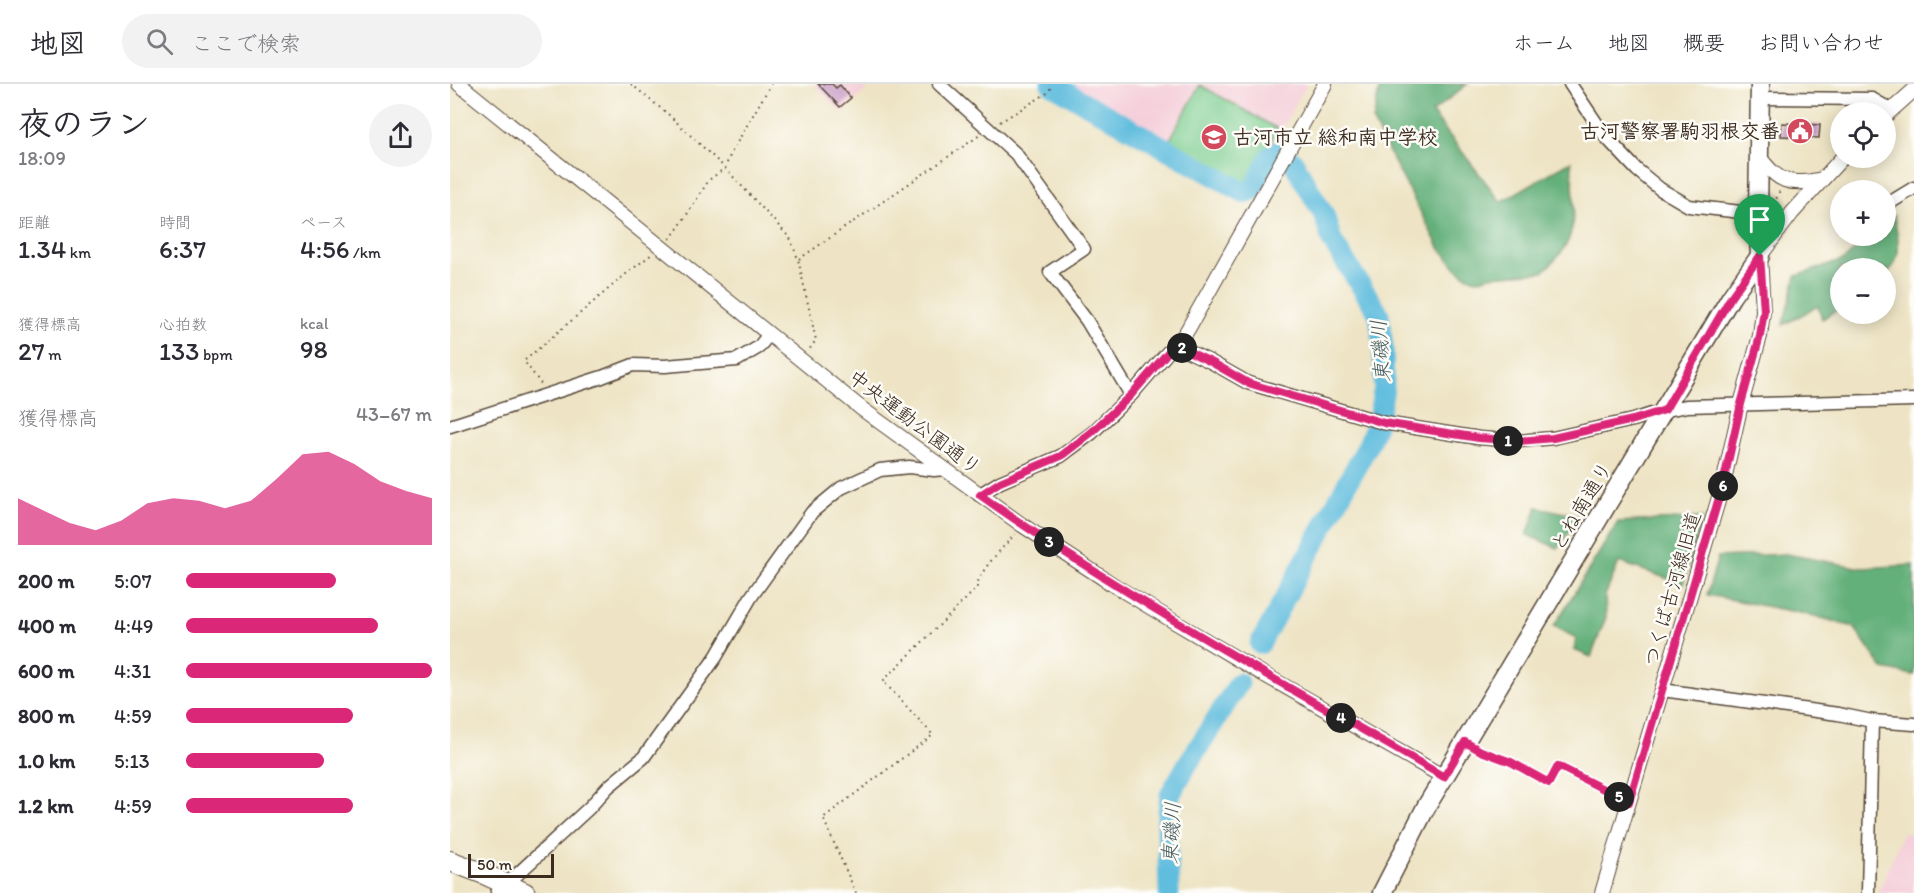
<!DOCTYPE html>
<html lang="ja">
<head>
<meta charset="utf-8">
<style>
  :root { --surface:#fff; --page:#f2f2f3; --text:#2b2b33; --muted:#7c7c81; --line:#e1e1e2; --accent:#db2777 }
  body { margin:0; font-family:Itim,"Klee One",sans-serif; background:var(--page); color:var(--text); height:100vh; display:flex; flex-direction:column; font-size:22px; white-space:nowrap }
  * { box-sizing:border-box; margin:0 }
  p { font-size:20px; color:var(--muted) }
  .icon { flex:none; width:33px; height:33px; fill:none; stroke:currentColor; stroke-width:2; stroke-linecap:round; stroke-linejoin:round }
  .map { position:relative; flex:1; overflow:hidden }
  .details { display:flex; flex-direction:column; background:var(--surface); width:450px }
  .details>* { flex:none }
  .fabs { position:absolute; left:1380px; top:18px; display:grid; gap:12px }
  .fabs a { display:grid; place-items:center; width:66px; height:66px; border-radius:50%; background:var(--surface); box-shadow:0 3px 15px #0003; font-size:30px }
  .scale { position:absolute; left:18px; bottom:15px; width:86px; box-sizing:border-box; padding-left:6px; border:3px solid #3b2a1e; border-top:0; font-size:16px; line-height:21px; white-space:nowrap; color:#3b2a1e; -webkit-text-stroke:4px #fdfcf7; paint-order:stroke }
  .pin { position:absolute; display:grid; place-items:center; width:51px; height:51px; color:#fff; margin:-62px -26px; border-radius:50% 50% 50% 0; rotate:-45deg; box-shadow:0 0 6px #0007 }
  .pin .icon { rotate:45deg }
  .km { position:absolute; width:30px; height:30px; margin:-15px; border-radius:50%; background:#222; color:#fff; font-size:16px; line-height:30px; text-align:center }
  .round { display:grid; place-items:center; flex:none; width:63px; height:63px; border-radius:32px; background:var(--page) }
  .overview { display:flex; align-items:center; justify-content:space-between; height:102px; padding:0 18px }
  h1 { font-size:33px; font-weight:600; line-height:45px }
  .stats { display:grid; grid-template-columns:repeat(3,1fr); gap:9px; height:102px; padding:6px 18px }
  .stats div { display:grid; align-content:center }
  .stats b { font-size:26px; font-weight:600 }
  .stats small { font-size:16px; font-weight:400 }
  .stats p { font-size:16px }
  .chart { height:168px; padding:12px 18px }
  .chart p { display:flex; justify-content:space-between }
  .chart svg { width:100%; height:108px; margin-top:6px; fill:var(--accent); opacity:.7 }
  ul { padding:0 18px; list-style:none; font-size:20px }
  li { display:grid; grid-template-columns:96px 72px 1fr; align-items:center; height:45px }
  li i { height:15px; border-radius:8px; background:var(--accent) }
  header { display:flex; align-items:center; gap:36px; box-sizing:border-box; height:84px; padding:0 30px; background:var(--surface); border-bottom:2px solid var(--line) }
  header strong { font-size:28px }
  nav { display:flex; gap:33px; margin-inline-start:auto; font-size:21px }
  .search { width:420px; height:54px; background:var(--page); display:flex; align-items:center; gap:15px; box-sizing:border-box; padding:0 21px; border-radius:33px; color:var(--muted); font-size:22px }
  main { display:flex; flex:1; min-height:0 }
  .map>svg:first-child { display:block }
  .built { fill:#f5cfda }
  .green { fill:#7bcd8f; stroke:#5b7c56; stroke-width:1.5 }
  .forest { fill:#64b07a; stroke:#506d4c; stroke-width:1.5 }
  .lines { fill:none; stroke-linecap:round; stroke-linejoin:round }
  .river { stroke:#60bdde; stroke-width:21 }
  .building { fill:#c496c2 }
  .minor-casing { stroke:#564637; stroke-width:15 }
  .tertiary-casing { stroke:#564637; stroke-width:16 }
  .primary-casing { stroke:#564637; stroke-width:21 }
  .trunk-casing { stroke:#564637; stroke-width:22 }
  .path { stroke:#564637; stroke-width:2; stroke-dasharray:1.5 4.5; stroke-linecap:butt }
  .minor { stroke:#fff; stroke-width:12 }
  .tertiary { stroke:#fff; stroke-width:14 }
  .primary { stroke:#fff; stroke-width:18 }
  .trunk { stroke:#fff; stroke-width:20 }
  .route-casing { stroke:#fff; stroke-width:12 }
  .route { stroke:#db2777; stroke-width:8 }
  .labels { text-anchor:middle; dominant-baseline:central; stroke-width:5; stroke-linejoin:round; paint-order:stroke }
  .poi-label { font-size:20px; font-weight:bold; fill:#3b2a1e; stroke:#fdfcf7; text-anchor:end }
  .street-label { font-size:20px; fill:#3b2a1e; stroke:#fdfcf7 }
  .water-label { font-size:21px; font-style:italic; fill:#485d61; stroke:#fdfcf7 }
</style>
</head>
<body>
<header>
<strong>地図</strong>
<div class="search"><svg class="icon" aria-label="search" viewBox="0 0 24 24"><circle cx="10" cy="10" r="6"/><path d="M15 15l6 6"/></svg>ここで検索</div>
<nav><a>ホーム</a><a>地図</a><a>概要</a><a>お問い合わせ</a></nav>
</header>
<main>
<section class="details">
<div class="overview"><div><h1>夜のラン</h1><p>18:09</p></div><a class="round"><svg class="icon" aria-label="share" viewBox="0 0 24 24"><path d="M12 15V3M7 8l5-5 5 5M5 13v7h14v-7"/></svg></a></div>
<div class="stats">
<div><p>距離</p><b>1.34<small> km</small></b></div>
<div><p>時間</p><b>6:37</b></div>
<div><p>ペース</p><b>4:56<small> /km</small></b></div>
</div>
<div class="stats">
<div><p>獲得標高</p><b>27<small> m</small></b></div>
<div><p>心拍数</p><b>133<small> bpm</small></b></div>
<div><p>kcal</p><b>98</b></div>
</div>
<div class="chart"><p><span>獲得標高</span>43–67 m</p>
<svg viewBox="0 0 160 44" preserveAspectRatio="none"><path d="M0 44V25L10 30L20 35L30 38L40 34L50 27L60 25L70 26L80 29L90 26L100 17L110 7L120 6L130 11L140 18L150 22L160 25V44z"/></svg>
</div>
<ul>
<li><b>200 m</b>5:07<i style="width:61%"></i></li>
<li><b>400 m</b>4:49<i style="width:78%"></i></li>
<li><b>600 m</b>4:31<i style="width:100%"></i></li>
<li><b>800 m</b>4:59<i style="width:68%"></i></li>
<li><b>1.0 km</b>5:13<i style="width:56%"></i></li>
<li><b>1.2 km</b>4:59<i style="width:68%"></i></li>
</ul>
</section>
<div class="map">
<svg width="1464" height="809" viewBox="0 0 1464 809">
  <rect width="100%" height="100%" fill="#fdfcf7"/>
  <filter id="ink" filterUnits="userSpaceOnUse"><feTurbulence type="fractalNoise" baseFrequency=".0167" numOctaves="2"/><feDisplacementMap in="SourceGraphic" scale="12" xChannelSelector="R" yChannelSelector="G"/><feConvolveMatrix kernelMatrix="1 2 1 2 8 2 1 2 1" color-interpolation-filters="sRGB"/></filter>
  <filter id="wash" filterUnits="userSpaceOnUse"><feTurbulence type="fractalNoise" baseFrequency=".008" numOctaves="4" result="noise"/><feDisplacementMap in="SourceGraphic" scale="24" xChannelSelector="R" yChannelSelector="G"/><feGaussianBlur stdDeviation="1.35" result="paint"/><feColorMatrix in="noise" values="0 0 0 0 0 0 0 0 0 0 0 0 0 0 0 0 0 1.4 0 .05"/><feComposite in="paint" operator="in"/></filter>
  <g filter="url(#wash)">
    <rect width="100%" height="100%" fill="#eee4c5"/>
    <!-- built -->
    <g class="built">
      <path d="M363,0H422L392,29Z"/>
      <path d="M609,0H857L796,107Z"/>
      <path d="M1453,748L1464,752V809H1428Z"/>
    </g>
    <!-- green -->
    <path class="green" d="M750,1L828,45L794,105L718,59Z"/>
    <!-- forest -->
    <g class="forest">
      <path d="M930,0H1017L982,29L1051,118L1121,77C1123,101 1127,127 1120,151C1116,166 1103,178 1093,188L1040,192L1026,196L1018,193L1006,184L989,163L923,38Z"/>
      <path d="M1444,132C1448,153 1454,175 1436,191V184H1390V224L1372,235L1368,222L1333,241L1346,192L1394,176L1420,152H1436V139Z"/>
      <path d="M1087,423L1130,432L1108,464L1077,451Z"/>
      <path d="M1252,434L1233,500L1169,478L1155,512L1156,533L1141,573L1124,566L1126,554L1104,542L1168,438Z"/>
      <path d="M1336,470L1412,484L1464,481V591L1433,585L1404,543L1361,531L1257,511L1268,473Z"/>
    </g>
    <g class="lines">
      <!-- river -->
      <g class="river">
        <path d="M601,0L795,109L803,106L821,71L828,67"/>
        <path d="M810,560L918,361L928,336L934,304L933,262L929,230L882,157L874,131L842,76"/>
        <path d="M719,809L717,735L720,711L737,681L789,599"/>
      </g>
    </g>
    <g id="blocks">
      <!-- building -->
      <g class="building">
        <path d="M368,0H382L386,4L390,1L401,14L390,23Z"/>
        <path d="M1332,39L1370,41L1369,54L1331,52Z"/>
      </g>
    </g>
  </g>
  <g filter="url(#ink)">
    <use href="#blocks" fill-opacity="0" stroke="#564637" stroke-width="1.5"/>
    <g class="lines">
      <defs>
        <g id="minor">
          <path d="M489,0L566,70L634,165L600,188L637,237L681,311"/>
          <path d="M1120,0L1155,52L1187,86L1210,105L1239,122L1308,130"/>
          <path d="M1310,14L1422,15L1441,26"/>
          <path d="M1436,121L1464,104"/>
          <path d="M0,342L152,293L183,281L215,282L287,276L309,263L319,250"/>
          <path d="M529,411L550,398L611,372L642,349L681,311L718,268L727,262L761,278L798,299L934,339L1029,354L1069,357L1103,354L1183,336L1215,326L1237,322L1464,316"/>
          <path d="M1212,606L1388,630L1422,637L1464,640"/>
          <path d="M47,809L139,724L158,703L193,674L266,573L301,513L362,428L391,404L430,386L459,383L484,386L495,385"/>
          <path d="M1418,809L1422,637"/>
        </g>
        <g id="tertiary">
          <path d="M9,0L412,325L572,441L665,502L718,534L806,586L994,693"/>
          <path d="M1436,31L1464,6"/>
          <path d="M1308,71C1328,99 1339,102 1372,95"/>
          <path d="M727,262L738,245L875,0"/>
          <path d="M1152,809L1273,400L1291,320L1310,252L1313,227L1310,172L1342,129L1392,74"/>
        </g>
        <path id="primary" d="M932,809L976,723L1015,658L1281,213L1310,172L1308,130L1310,0"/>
        <path id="trunk" d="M0,777L34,790L75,809"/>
      </defs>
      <!-- minor casing -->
      <use href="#minor" class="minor-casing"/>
      <!-- tertiary casing -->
      <use href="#tertiary" class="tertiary-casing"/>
      <!-- primary casing -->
      <use href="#primary" class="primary-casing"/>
      <!-- trunk casing -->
      <use href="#trunk" class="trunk-casing"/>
      <!-- path -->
      <g class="path">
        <path d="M181,0L219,31L275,84L340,154L348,175L366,256L359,266"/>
        <path d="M550,38L599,8L602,0"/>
        <path d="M1324,120L1330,106"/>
        <path d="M220,155L229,143L259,96L275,84L281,69L321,0"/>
        <path d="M349,175L530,51"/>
        <path d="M91,300L74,277L176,190L202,170"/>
        <path d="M1028,665L1061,678L1099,699L1108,682L1168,713"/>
        <path d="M406,809L373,734L483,651L433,597L527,504C526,489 555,462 565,450"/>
      </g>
      <!-- minor -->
      <use href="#minor" class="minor"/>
      <!-- tertiary -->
      <use href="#tertiary" class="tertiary"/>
      <!-- primary -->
      <use href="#primary" class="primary"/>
      <!-- trunk -->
      <use href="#trunk" class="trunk"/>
    </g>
  </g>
  <g class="lines" filter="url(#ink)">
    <defs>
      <path id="route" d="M1310,172L1314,227L1310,252L1291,320L1273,400L1179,718L1108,682L1099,699L1061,678L1031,667L1015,658L994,693C837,601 678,516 530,411L550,398L611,372L642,348L681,311L718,268L727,262L761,278L798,299L934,339L1029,354L1069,357L1103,354L1183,336L1215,326L1281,213Z"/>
    </defs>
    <!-- route casing -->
    <use href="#route" class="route-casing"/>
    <!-- route -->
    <use href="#route" class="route"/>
  </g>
  <!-- icons -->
  <defs>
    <symbol id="civic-disc" viewBox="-11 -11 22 22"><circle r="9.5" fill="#d1495b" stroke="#fdfcf7"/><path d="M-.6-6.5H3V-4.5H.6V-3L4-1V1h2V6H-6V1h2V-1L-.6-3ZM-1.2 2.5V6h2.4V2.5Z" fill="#fff"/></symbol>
    <symbol id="school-disc" viewBox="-11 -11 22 22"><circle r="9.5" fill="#d1495b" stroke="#fdfcf7"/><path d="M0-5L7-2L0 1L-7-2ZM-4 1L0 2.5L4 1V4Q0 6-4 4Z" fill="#fff"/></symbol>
  </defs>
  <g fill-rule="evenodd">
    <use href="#civic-disc" x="1335" y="32" width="30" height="30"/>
    <use href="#school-disc" x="749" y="38" width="30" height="30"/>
  </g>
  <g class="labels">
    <!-- poi labels -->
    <g class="poi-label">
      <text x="1330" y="47">古河警察署駒羽根交番</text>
      <text x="783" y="53" text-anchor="start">古河市立 総和南中学校</text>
    </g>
    <!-- street labels -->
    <g class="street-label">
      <text transform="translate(465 338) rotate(37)">中央運動公園通り</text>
      <text transform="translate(1131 422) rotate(-59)">とね南通り</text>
      <text transform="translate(1222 505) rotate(-74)">つくば古河線旧道</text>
    </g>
    <!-- water labels -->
    <g class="water-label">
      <text transform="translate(930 267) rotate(-94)">東磯川</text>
      <text transform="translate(721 749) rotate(-87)">東磯川</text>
    </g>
  </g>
</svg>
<div class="fabs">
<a><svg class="icon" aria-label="locate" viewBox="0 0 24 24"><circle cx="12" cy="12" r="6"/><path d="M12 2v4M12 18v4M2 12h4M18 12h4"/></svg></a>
<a>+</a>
<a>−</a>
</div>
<div class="scale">50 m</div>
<div class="pin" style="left:1310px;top:172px;background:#1e9e55"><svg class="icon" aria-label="arrive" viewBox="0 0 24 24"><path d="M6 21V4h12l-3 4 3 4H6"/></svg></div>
<b class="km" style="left:1058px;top:357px">1</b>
<b class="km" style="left:732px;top:264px">2</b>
<b class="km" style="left:599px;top:458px">3</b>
<b class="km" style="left:891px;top:634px">4</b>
<b class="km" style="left:1169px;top:713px">5</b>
<b class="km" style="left:1273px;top:402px">6</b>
</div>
</main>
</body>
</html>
